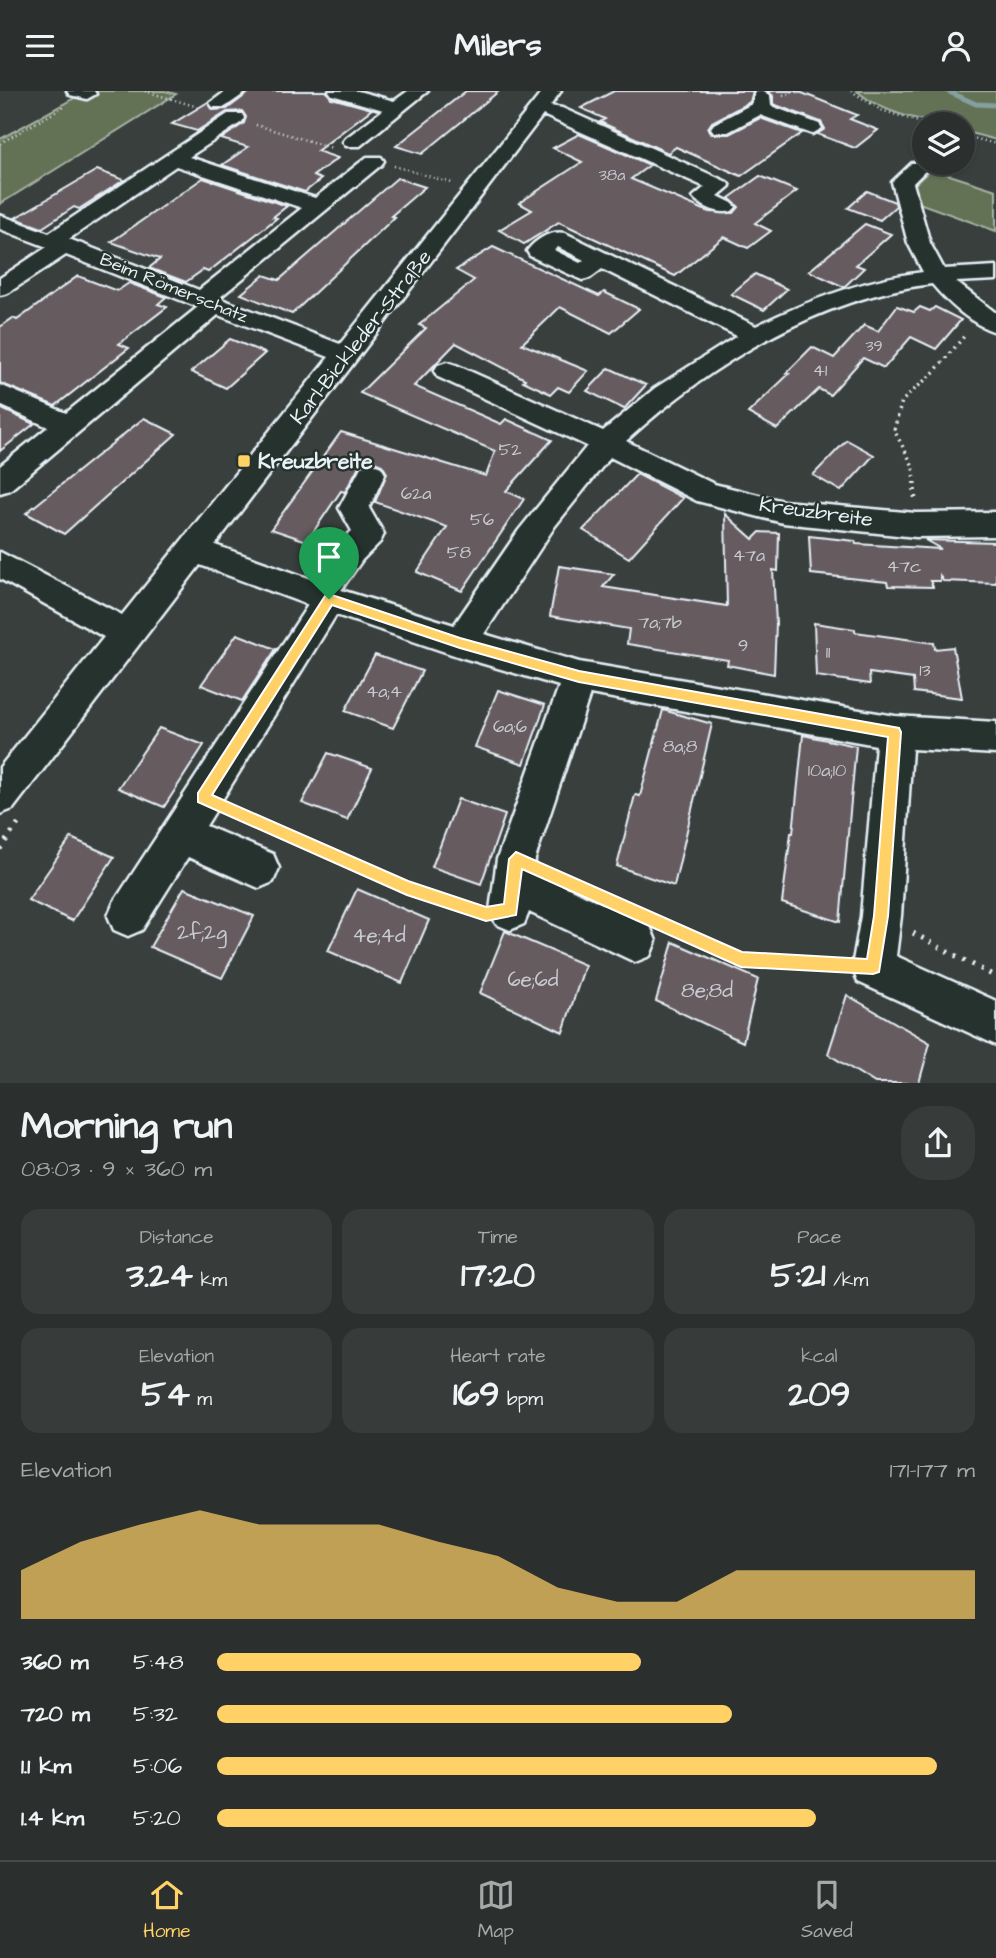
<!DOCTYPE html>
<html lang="en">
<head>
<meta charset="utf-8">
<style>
  :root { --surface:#2b2f2e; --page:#373b3a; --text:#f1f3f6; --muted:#a6a9aa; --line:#474a4a; --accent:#ffd166 }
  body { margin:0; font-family:"Architects Daughter",sans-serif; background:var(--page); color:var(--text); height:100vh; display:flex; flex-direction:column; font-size:26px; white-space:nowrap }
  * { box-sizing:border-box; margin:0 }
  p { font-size:23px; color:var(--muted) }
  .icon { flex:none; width:38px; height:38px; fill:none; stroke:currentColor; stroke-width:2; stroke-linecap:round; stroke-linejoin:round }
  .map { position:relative; height:992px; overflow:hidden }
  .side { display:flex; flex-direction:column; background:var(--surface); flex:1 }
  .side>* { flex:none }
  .buttons { position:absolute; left:912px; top:21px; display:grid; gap:14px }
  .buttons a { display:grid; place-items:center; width:63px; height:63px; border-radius:50%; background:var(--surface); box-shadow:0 2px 5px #0004,0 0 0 2px var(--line); font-size:35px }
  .pin { position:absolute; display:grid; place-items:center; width:60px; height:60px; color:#fff; margin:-72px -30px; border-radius:50% 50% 50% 0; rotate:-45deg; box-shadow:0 0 7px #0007 }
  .pin .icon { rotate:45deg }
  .round { display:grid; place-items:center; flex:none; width:74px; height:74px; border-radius:28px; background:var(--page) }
  .overview { display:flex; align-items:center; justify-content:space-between; height:119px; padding:0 21px }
  h1 { font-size:38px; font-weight:700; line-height:52px }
  .figures { display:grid; grid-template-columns:repeat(3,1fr); gap:10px; height:119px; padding:7px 21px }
  .figures div { display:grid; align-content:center; border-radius:18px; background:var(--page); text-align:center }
  .figures b { font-size:35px; font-weight:700 }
  .figures small { font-size:19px; font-weight:400 }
  .figures p { font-size:19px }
  .chart { height:196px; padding:14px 21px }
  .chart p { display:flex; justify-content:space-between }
  .chart svg { width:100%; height:126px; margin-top:7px; fill:var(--accent); opacity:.7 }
  ul { padding:0 21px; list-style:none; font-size:23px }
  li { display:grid; grid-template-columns:112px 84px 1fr; align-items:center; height:52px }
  li i { height:18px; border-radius:9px; background:var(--accent) }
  header { display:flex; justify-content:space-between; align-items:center; height:91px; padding:0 21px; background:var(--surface); font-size:32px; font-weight:700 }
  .dock { display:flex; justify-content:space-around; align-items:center; height:98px; border-top:2px solid var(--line); background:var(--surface); font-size:19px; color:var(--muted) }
  .dock a { display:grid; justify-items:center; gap:4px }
  .dock .active { color:var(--accent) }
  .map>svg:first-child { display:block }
  .green { fill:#647254; stroke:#a6b2a6; stroke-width:2 }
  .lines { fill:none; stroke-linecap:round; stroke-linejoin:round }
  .stream { stroke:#859fa0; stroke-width:5 }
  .building { fill:#665c61; stroke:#e8f1f8; stroke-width:2 }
  .minor-casing { stroke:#e8f1f8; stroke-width:5 }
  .path-far3 { stroke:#e8f1f8; stroke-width:2.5; stroke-dasharray:1 3.5; stroke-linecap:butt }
  .path-far2 { stroke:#e8f1f8; stroke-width:3.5; stroke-dasharray:2 4.5; stroke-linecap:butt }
  .path-far1 { stroke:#e8f1f8; stroke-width:4.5; stroke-dasharray:2 5; stroke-linecap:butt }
  .path { stroke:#e8f1f8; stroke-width:5; stroke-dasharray:2.5 7; stroke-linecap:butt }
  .minor { fill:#26332d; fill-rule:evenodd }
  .route { fill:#ffd166; stroke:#fff; stroke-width:2; fill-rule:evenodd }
  .poi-dot { fill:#ffd166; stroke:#26332d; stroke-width:2.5 }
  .labels { text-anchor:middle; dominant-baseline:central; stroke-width:5; stroke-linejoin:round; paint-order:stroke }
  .far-number-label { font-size:16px; fill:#c8ccd2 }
  .far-street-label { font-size:18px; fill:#e8f1f8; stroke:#26332d }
  .number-label { font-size:18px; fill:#c8ccd2 }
  .street-label { font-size:21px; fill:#e8f1f8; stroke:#26332d }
  .poi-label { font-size:21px; font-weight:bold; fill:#e8f1f8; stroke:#26332d; text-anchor:start }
  .near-number-label { font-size:21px; fill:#c8ccd2 }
</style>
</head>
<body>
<header><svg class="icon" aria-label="menu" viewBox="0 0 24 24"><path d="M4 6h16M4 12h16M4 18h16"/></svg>Milers<svg class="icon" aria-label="person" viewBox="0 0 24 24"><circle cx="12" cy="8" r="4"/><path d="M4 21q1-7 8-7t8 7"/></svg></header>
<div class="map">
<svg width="996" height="992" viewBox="0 0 996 992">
  <rect width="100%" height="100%" fill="#393f3d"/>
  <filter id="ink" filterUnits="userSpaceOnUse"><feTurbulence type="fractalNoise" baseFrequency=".0143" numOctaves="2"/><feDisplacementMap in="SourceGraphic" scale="14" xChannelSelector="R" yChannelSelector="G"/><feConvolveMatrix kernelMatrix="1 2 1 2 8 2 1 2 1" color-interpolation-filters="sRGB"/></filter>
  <g filter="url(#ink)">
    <!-- green -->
    <g class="green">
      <path d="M87,0H165L176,3L0,113V48Z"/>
      <path d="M857,0H996V49L963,40L962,33C928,33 883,23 857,0Z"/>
      <path d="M931,78L996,99V140L919,112L913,95Z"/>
    </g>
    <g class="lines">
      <!-- stream -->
      <path class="stream" d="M947,0L976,13L996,14"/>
    </g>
    <!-- building -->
    <g class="building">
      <path d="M251,0H326L331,7L372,18L317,60L338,67L313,85L321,88L305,101L222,74L248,56L221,48L244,32L246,26L242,20L227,21L197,40L172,33L208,11L213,19L227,18Z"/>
      <path d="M466,0H499L422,63L396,55Z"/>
      <path d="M614,0H753L750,11L712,31L708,37L712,43H729L760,27L802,42L741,85L676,56L668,62L600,31L605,28L581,17Z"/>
      <path d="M768,0H797L857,24L850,28L878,39L855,57L817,43L825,38L821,31L773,13V5Z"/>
      <path d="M579,43L650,74L631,88L709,121L734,122L739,116L729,107L760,85L797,100L755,132L771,140L748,157L724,146L675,185L559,131L524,153L499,139L532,119L519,112L582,71L553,57Z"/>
      <path d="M97,79L124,89L79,118L74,116L42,137L15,127Z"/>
      <path d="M203,87L287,115L273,126L277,127L208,181L203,179L186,191L149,177L160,168L111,151Z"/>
      <path d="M397,87L425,96L391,125L395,126L292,223L241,203L264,184L279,189Z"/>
      <path d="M867,100L895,111L896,115L880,129L848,117Z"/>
      <path d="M865,133L891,143L856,174L864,177L844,196L809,180Z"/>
      <path d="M493,156L599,205L604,201L639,218L611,242L560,216L522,253L588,280L569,301L558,296L551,303L523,290L525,288L456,252L414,295L501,333L506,328L552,349L506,400L524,408L462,500L417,481L447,436L375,411L387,382L382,374L372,370L359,375L345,401L341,400L307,450L271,438L341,341L486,385L495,360L360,302L426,237L419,234L474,189L456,179Z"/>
      <path d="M755,183L787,198L764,219L731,203Z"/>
      <path d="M78,185L117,200L129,192L166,206L158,213L167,216L119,253L129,257L55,315L0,292V236L13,227L17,229Z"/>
      <path d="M897,215L914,221L920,216L930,220L935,216L961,229L936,258L911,246L884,277L863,267L830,304L819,298L777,338L748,322L789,283L786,282L812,256L834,267L864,234L878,240Z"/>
      <path d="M230,248L265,262L226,297L191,281Z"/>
      <path d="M609,277L646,294L624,318L587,300Z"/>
      <path d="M0,317L34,333L0,360Z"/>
      <path d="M144,327L176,343L64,443L26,422Z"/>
      <path d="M847,349L874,364L841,400L813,384Z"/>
      <path d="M637,383L683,407L629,467L583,439Z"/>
      <path d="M725,423L753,448L760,441L779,442L778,480L773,479L776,532L774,583L727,574L728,569L627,553L629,538L550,525L559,475L614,483L603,496L727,515Z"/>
      <path d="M809,445L855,450L856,453L941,458L925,449L996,451V492L943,490L940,485V490H930L933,496L888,495L887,491L811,483Z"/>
      <path d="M814,532L855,538V541L934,552L935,558L953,556L962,607L914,601L913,588L869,582L870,593L816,585Z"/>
      <path d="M237,543L276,558L242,610L201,594Z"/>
      <path d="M375,564L422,580L393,637L345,620Z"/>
      <path d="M498,599L545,614L524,673L475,656Z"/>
      <path d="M663,619L712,633L674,795L617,775L635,704L640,705Z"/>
      <path d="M159,637L204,654L164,716L118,697Z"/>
      <path d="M803,644L856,655L840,831L782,812L791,742H793Z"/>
      <path d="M328,662L372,677L347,729L302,712Z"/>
      <path d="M458,708L505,724L481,793L432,776Z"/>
      <path d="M71,747L114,766L72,830L28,809Z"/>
      <path d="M184,797L254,825L222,887L150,856Z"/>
      <path d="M357,798L429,829L402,892L328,860Z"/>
      <path d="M505,840L585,874L563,941L480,902Z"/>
      <path d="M673,851L758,888L743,951L656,910Z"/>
      <path d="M847,904L930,952L919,992H875L828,963Z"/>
    </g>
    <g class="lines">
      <defs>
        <g id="minor">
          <path d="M67,0H94L96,3L87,8L70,4Z"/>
          <path d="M226,0H248L225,16H213L210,12Z"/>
          <path d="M329,0H358L394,10L408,0H428L360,55H346L343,51L346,47L383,19L332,4Z"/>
          <path d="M543,0H561L550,15L562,17L727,91L730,95L718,105L732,112L736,116L732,120C720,124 701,116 693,106L705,96L543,24L215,454L314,489L340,451L352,440L339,417L361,376L371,372L381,376L385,383L369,417L384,443L380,451L362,469L341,499L454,534L519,439L587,355L438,286L434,280L438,274L447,271L456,274L603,340L655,297L737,245L602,178L590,187L582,189L530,165L527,160C535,149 550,139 565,142L756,235C809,209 864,188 923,181L908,152L892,91L912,72H926L929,76L913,92L930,152L944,178L996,175V189L956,191L996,222V241C972,234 948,212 932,193C817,207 711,273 626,350L714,393L783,410L916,422L996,421V445L916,446L783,432L697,410L610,366L555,435L484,543L579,571L895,625L996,631V663L912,658L901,825L896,865L996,910V954L858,891L852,876L861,825L876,654L590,603L535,768L534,781L650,835L656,850L650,865L635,871L529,821L524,833L510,839L496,833L490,819L497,768L559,595L460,566L336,524L206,735L273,763L279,777L273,791L259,797L188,766L142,839L128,845L114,839L108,825L114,811L308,514L200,474L13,718L0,723V676L104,546L0,488V461L122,524L329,266L218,224L10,399L0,402V375L48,336L0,314V294L66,322L198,216L66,164L8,202L0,204V187L47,156L0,138V124L49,142L228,23H242L244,27L242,31L189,66L315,107L367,66H381L384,70L381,74L219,207L340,253ZM176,75L302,117L199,199L69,148ZM558,156L584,169L580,172L554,159Z"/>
          <path d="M763,0L770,5L771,15L819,33L822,37L812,43L760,24L728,41H714L711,37L714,33L752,13L755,1Z"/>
        </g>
      </defs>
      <!-- minor casing -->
      <use href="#minor" class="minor-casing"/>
      <!-- path-far3 -->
      <g class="path-far3">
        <path d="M145,0L198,16"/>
        <path d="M851,0L881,19L925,33"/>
        <path d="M783,4L802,0"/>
        <path d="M256,34L332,57"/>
        <path d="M962,44L996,53"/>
        <path d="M0,52L64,16"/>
        <path d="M394,75L452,92"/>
      </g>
      <!-- path-far2 -->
      <path class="path-far2" d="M914,386L913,375L894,339L902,310L935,280L966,243"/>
      <!-- path-far1 -->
      <path class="path-far1" d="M914,384L915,408"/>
      <!-- path -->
      <g class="path">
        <path d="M230,718L407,797L477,820"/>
        <path d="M0,758L20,730"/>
        <path d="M664,834L741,869L840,874"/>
        <path d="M913,842L996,886"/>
      </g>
      <!-- minor -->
      <use href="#minor" class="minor"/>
    </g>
  </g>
  <!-- route -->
  <path class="route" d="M329,503L460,547L579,580L899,637L901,641L888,825L879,881L873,883L741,876L522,778L516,824L486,830L407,804L198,711V702L325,505ZM332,514L460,557L579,591L888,646L874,825L867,868L742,861L516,761L509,768L504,813L486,816L408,790L212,704Z"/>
  <!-- markers -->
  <rect class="poi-dot" x="237" y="363" width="14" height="14" rx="3.5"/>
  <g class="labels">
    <!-- far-number labels -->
    <g class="far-number-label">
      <text x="612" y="84">38a</text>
      <text x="874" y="255">39</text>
    </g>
    <!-- far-street labels -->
    <g class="far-street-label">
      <text transform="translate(174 197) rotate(22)">Beim Römerschatz</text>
    </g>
    <!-- number labels -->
    <g class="number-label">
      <text x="820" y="279">41</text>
      <text x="510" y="358">52</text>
      <text x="416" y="402">62a</text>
      <text x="482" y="428">56</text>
      <text x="459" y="461">58</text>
      <text x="749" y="464">47a</text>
      <text x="904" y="475">47c</text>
      <text x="660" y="531">7a;7b</text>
      <text x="743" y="554">9</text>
      <text x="828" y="561">11</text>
      <text x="925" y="579">13</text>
      <text x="384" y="600">4a;4</text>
      <text x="510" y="635">6a;6</text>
      <text x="680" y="655">8a;8</text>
      <text x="827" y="679">10a;10</text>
    </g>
    <!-- street labels -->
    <g class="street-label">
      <text transform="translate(361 246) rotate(-52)">Karl-Bickleder-Straße</text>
      <text transform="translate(816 421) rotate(8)">Kreuzbreite</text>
    </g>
    <!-- poi labels -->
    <g class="poi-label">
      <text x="258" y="370">Kreuzbreite</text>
    </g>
    <!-- near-number labels -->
    <g class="near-number-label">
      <text x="202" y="841">2f;2g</text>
      <text x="379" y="844">4e;4d</text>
      <text x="533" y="888">6e;6d</text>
      <text x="707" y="899">8e;8d</text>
    </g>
  </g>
</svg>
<div class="buttons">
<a><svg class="icon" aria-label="layers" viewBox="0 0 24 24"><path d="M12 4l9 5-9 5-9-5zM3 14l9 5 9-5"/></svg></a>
</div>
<div class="pin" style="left:329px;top:508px;background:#1e9e55"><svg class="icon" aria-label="arrive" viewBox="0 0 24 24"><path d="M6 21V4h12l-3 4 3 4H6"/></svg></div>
</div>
<section class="side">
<div class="overview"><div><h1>Morning run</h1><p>08:03 · 9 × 360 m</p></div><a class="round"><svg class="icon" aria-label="share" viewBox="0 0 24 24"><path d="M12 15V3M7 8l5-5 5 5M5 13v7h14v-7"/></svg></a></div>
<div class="figures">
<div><p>Distance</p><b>3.24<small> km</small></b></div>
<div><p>Time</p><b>17:20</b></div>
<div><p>Pace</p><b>5:21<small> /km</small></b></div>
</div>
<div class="figures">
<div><p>Elevation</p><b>54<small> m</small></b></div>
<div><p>Heart rate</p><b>169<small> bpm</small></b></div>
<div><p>kcal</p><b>209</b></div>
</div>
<div class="chart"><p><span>Elevation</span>171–177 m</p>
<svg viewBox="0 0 160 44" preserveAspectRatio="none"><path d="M0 44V27L10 17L20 11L30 6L40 11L50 11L60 11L70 17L80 22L90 33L100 38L110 38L120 27L130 27L140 27L150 27L160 27V44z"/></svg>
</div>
<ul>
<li><b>360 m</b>5:48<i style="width:56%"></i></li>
<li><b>720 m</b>5:32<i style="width:68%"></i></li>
<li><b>1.1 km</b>5:06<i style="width:95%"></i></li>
<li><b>1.4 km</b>5:20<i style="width:79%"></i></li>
</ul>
</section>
<nav class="dock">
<a class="active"><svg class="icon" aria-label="home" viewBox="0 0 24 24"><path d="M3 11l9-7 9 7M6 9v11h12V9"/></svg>Home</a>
<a><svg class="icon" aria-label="map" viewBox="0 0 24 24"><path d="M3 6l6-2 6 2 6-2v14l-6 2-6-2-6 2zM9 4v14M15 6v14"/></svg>Map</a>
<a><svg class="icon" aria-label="saved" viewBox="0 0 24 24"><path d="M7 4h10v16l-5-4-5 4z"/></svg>Saved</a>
</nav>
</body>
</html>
